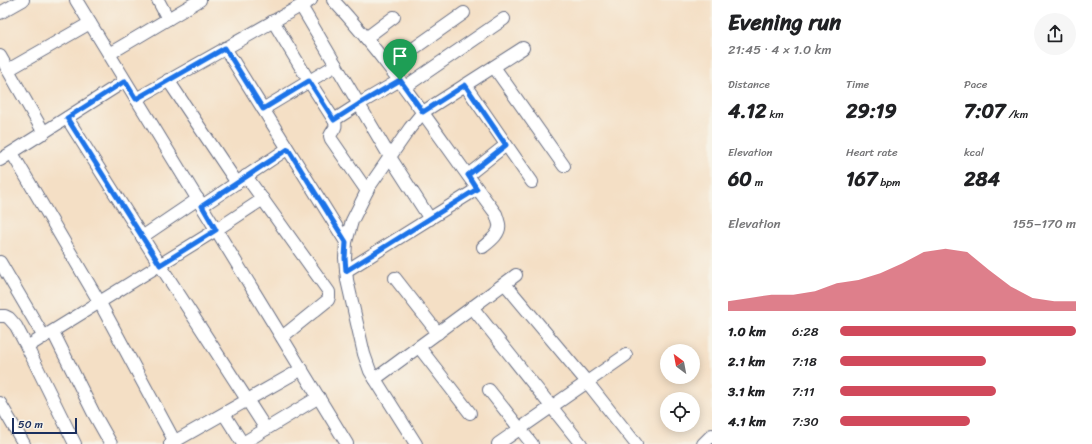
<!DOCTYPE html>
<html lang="en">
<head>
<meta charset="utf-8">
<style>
  :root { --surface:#fff; --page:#f6f6f6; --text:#202124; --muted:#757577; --accent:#d1495b }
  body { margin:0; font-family:Sriracha,sans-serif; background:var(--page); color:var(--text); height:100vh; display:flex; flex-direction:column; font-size:15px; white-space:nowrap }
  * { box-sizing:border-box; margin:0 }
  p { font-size:13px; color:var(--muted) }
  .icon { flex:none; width:22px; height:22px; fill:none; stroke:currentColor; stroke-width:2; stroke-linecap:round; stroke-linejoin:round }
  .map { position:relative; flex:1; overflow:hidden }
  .side { display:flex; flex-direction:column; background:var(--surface); width:380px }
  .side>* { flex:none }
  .needle { width:26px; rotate:328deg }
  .tools { position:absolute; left:660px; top:344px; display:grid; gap:8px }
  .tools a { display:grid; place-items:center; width:40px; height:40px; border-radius:50%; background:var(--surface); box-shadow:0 2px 10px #0003; font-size:20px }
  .scale { position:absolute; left:12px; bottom:10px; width:65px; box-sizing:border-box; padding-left:4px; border:2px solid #1b2f5e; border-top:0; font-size:11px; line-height:14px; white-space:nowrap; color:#1b2f5e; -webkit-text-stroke:3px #f7f3e8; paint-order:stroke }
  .pin { position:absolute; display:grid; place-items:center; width:34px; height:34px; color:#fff; margin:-41px -17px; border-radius:50% 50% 50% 0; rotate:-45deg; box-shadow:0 0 4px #0007 }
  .pin .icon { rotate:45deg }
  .round { display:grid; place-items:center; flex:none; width:42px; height:42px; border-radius:21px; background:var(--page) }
  .overview { display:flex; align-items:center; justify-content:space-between; height:68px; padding:0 16px }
  h1 { font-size:22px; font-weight:700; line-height:30px }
  .figures { display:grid; grid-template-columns:repeat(3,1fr); gap:6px; height:68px; padding:4px 16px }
  .figures div { display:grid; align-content:center }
  .figures b { font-size:20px; font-weight:700 }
  .figures small { font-size:11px; font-weight:400 }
  .figures p { font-size:11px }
  .chart { height:112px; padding:8px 16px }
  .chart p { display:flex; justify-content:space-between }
  .chart svg { width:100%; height:72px; margin-top:4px; fill:var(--accent); opacity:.7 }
  ul { padding:0 16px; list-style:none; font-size:13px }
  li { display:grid; grid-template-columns:64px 48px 1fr; align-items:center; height:30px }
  li i { height:10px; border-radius:5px; background:var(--accent) }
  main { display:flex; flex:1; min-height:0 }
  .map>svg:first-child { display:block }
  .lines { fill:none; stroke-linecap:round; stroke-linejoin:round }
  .minor-casing { stroke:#676d82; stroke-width:14 }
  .minor { stroke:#fff; stroke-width:12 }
  .route-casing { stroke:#fff; stroke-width:8 }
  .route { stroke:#1a73e8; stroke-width:5 }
</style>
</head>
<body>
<main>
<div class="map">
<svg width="712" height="444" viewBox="0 0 712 444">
  <rect width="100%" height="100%" fill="#f7f3e8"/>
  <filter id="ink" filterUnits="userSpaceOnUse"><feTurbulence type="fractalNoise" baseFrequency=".025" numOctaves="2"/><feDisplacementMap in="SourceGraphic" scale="8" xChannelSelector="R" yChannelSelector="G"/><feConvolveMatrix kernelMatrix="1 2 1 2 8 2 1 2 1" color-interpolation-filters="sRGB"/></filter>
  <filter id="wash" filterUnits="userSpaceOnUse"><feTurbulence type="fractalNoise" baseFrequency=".012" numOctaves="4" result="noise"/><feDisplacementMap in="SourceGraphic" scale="16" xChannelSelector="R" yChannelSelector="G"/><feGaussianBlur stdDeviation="0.9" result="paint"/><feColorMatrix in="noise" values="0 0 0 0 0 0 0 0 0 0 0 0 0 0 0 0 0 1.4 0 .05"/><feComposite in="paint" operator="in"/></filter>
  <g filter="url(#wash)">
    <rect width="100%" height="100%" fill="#f4dfc5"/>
  </g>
  <g filter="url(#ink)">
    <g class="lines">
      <defs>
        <g id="minor">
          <path d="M76,0L347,444"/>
          <path d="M158,0L168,19"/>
          <path d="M333,0C394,66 442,142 496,214C497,217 498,220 499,224C501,234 489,242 483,247"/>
          <path d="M301,6L390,157L430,219"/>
          <path d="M0,13L23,0"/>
          <path d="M273,21L309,81L334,120C338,128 333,129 330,136L331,139L367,191"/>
          <path d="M366,38L394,17"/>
          <path d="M225,48L346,242"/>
          <path d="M109,54L200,0"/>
          <path d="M0,56L44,133"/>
          <path d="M389,66L464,13"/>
          <path d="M494,67L564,166"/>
          <path d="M8,70L90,23"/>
          <path d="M168,80L237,183"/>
          <path d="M465,85L532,182"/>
          <path d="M405,87L504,19"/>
          <path d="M136,99L311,0"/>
          <path d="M263,109L336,65"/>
          <path d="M67,118L160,265L266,429"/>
          <path d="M334,120L359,104L400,80"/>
          <path d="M12,153L100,303L176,444"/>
          <path d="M0,160L125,81"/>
          <path d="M468,175L506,145"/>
          <path d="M246,176L329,292V297L328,300L282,337"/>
          <path d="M202,206L287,149"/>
          <path d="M142,237L198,199"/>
          <path d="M0,262L44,337"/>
          <path d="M346,271L477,189"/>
          <path d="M395,278L438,333"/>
          <path d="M505,284L587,382L636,444"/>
          <path d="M472,307L581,444"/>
          <path d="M0,316H5L9,318L16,326L27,347L75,444"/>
          <path d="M53,332L93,412L111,444"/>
          <path d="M27,347L216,230L263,199"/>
          <path d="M419,347L470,413"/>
          <path d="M375,379L516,275"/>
          <path d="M489,390L532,444"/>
          <path d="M0,403L24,444"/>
          <path d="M224,414L243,444"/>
          <path d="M243,443L319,397"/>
          <path d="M170,444L302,369"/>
          <path d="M416,444L375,379L370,371L364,354L347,280L345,258L346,242L352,221L369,187L410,128L423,112L523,48"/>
          <path d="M498,444L626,355"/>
          <path d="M703,444L712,435"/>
        </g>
      </defs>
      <!-- minor casing -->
      <use href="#minor" class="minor-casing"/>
      <!-- minor -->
      <use href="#minor" class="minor"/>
    </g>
  </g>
  <g class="lines" filter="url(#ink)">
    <defs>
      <path id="route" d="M225,48L263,109L309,81L334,120L359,104L400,80L423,112L465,85L506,145L468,175L477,189L346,271L345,258L346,242L288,149L202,206L216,230L160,265L67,118L125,81L136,99Z"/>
    </defs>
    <!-- route casing -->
    <use href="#route" class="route-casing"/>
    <!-- route -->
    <use href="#route" class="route"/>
  </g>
</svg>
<div class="tools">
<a><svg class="needle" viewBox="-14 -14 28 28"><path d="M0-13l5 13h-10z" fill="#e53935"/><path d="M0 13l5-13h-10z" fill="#757577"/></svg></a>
<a><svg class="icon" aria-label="locate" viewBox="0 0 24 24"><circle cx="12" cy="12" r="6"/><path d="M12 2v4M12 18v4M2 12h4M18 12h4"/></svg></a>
</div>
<div class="scale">50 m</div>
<div class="pin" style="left:400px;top:80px;background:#1e9e55"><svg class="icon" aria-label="arrive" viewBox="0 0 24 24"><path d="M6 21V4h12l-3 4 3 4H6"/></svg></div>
</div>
<section class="side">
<div class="overview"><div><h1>Evening run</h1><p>21:45 · 4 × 1.0 km</p></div><a class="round"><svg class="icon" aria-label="share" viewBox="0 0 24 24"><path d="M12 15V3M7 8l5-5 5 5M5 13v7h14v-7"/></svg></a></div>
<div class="figures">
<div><p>Distance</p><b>4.12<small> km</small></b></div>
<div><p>Time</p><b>29:19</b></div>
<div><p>Pace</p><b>7:07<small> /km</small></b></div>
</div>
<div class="figures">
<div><p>Elevation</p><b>60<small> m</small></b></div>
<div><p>Heart rate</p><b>167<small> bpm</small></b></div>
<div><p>kcal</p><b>284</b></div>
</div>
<div class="chart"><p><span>Elevation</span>155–170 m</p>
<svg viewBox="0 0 160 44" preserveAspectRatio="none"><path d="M0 44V38L10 36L20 34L30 34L40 32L50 27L60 25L70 21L80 15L90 8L100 6L110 8L120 19L130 29L140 36L150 38L160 38V44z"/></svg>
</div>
<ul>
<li><b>1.0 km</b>6:28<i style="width:100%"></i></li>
<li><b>2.1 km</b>7:18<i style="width:62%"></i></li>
<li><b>3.1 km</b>7:11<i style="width:66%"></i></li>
<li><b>4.1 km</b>7:30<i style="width:55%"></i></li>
</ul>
</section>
</main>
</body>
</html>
